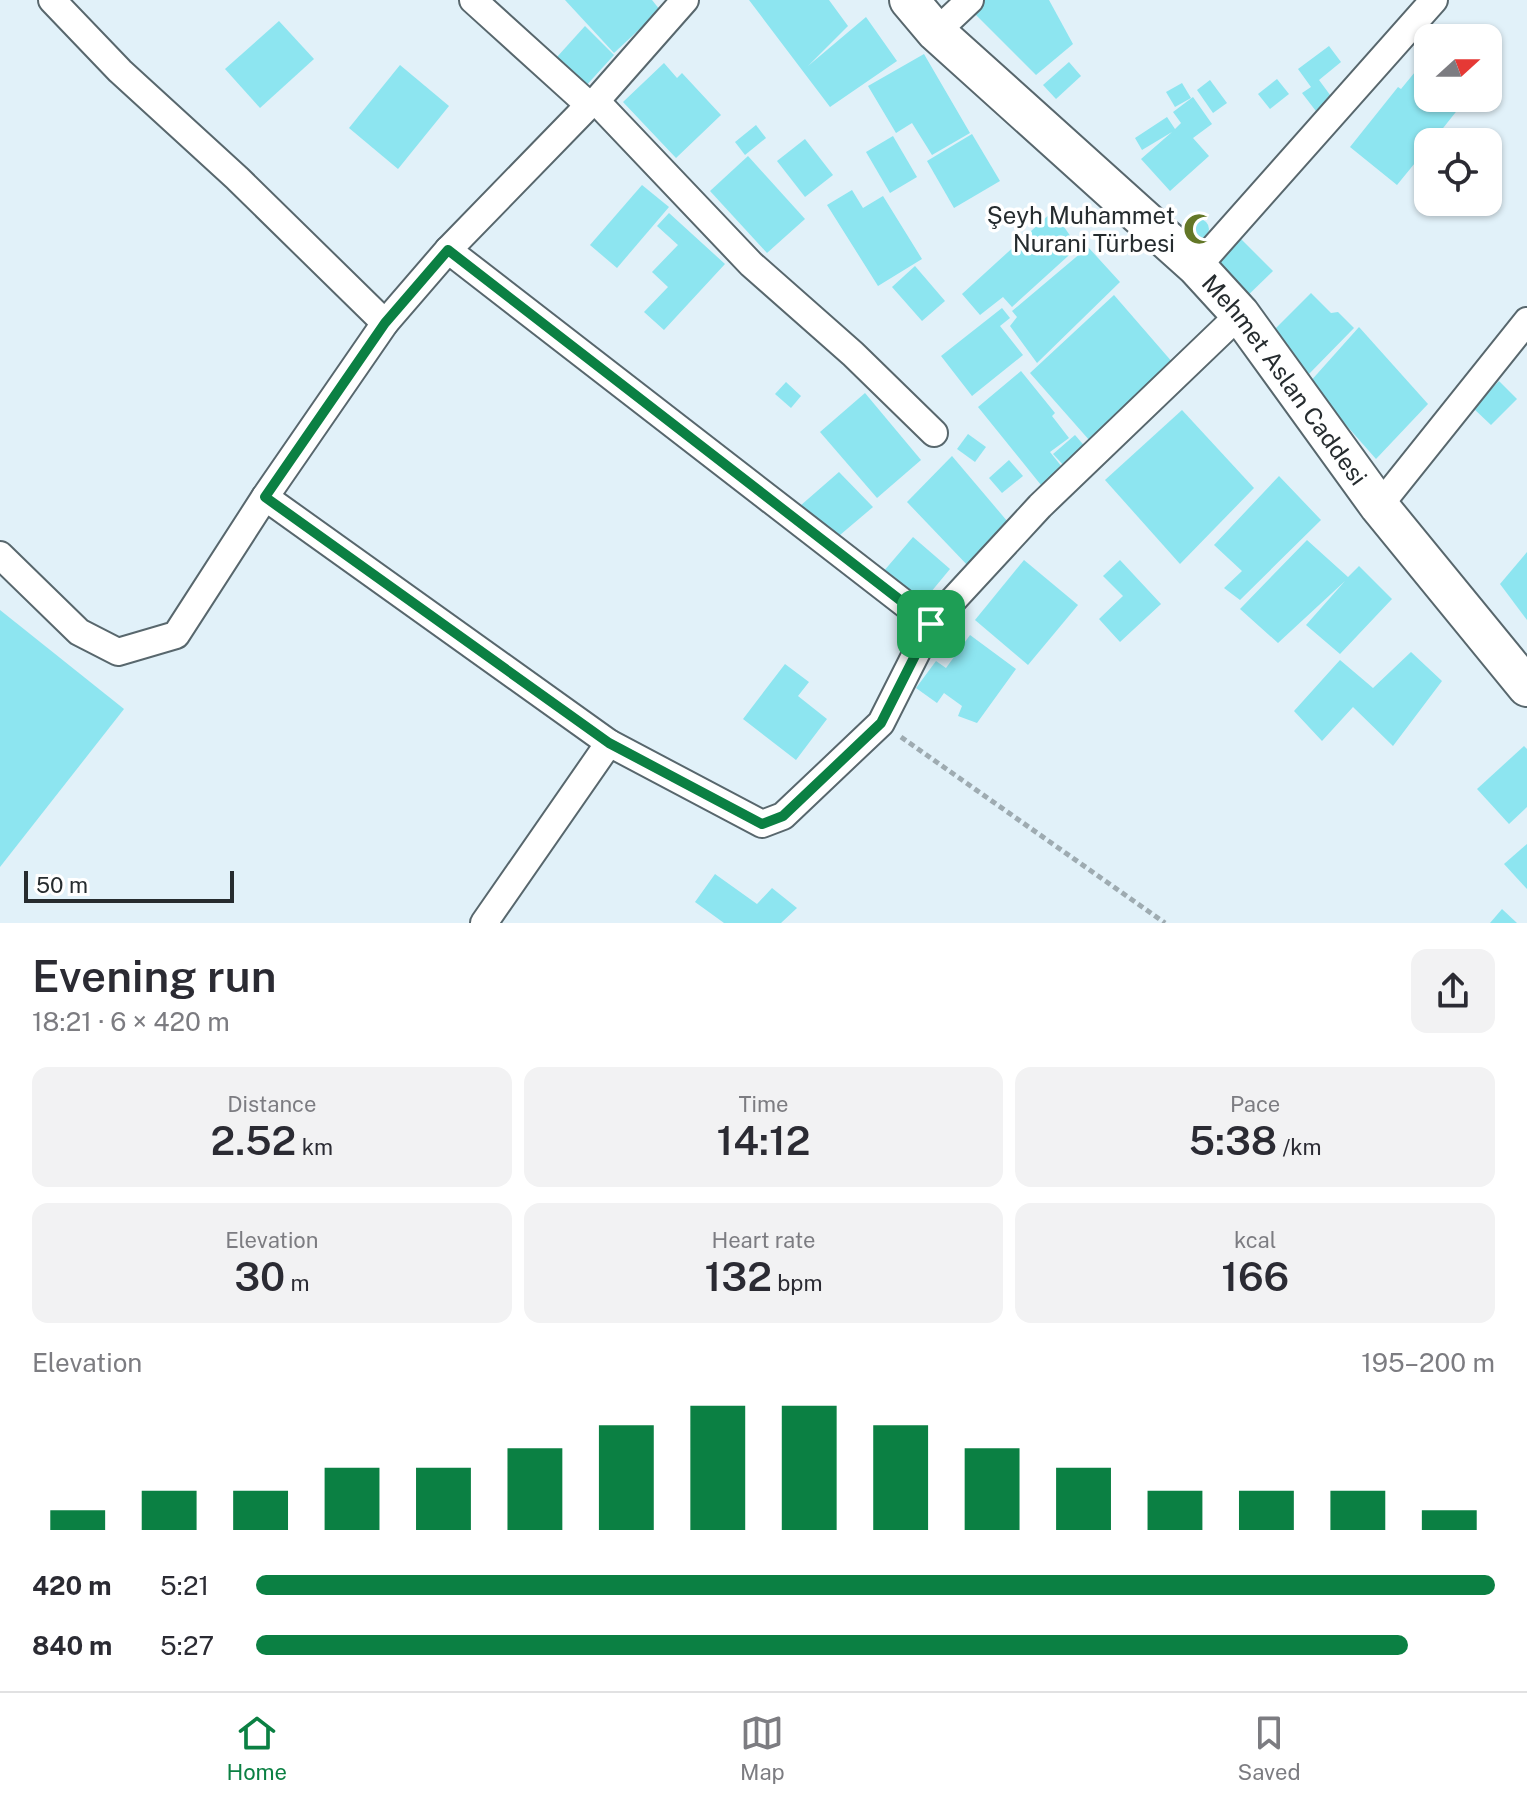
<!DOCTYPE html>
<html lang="en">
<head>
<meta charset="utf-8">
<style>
  :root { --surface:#fff; --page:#f2f2f3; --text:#2b2b33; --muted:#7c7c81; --line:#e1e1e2; --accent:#0b8043 }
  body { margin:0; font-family:"Public Sans",sans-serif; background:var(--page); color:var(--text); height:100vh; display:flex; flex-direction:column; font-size:30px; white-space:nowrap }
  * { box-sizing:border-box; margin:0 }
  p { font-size:26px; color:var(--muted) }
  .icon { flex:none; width:44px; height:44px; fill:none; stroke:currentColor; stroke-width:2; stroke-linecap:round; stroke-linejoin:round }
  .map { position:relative; height:923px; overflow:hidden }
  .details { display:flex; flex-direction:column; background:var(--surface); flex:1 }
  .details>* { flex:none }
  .needle { width:52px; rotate:69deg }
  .tools { position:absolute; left:1414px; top:24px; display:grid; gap:16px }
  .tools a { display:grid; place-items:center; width:88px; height:88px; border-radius:16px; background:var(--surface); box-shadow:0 2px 6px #0004; font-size:40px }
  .scale { position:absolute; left:24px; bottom:20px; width:210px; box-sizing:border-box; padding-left:8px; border:4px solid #262c2f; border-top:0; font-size:22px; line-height:28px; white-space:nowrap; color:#262c2f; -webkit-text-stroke:6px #fff; paint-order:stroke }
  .pin { position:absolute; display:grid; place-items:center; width:68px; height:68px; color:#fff; margin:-34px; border-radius:16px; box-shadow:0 4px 12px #0006 }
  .round { display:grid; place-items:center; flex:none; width:84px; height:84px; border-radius:16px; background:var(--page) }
  .headline { display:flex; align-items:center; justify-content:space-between; height:136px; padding:0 32px }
  h1 { font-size:44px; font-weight:600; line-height:60px }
  .metrics { display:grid; grid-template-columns:repeat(3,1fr); gap:12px; height:136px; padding:8px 32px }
  .metrics div { display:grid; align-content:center; border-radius:16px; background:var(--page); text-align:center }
  .metrics b { font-size:40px; font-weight:600 }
  .metrics small { font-size:22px; font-weight:400 }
  .metrics p { font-size:22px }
  .chart { height:224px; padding:16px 32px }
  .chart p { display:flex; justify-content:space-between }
  .chart svg { width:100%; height:144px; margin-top:8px; stroke:var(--accent); stroke-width:6 }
  ul { padding:0 32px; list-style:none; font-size:26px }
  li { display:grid; grid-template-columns:128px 96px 1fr; align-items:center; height:60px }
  li i { height:20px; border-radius:10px; background:var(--accent) }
  .menu { display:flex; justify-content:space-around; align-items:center; height:112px; border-top:2px solid var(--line); background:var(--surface); font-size:22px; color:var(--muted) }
  .menu a { display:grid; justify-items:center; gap:4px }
  .menu .current { color:var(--accent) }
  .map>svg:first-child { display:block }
  .building { fill:#8de5f0 }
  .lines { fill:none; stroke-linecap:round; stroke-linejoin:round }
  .street-casing { stroke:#58676d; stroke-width:30 }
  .secondary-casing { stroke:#58676d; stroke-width:42 }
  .path { stroke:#9eabb1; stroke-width:5; stroke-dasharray:6 4; stroke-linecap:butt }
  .street { stroke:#fff; stroke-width:26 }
  .secondary { stroke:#fff; stroke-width:38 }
  .route-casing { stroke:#fff; stroke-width:16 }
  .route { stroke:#0b8043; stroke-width:10 }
  .labels { text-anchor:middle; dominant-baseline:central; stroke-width:7; stroke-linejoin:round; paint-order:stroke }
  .poi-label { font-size:24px; fill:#262c2f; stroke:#fff; text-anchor:end }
  .street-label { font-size:24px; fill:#262c2f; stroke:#fff }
</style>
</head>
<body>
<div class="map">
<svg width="1527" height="923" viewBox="0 0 1527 923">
  <rect width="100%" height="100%" fill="#e1f1f9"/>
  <!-- building -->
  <g class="building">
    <path d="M565,0H652L660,10L614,53Z"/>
    <path d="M749,0H829L848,26L808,66L866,17L897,61L830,107Z"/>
    <path d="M984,0H1049L1073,44L1036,75L972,11Z"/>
    <path d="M279,21L314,59L260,108L225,69Z"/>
    <path d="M585,26L614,55L584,88L557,57Z"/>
    <path d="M1329,46L1341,62L1319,80L1336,103L1319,115L1302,93L1311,87L1298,69Z"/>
    <path d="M924,54L970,133L932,155L912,123L896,133L868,86Z"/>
    <path d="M1069,62L1081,76L1056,99L1043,85Z"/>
    <path d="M664,63L677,78L682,73L721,115L676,158L623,102Z"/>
    <path d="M400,65L449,106L398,169L349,128Z"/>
    <path d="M1415,72L1428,83V98H1447L1459,108L1432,142H1428V147L1397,185L1350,147L1398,87L1401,89Z"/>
    <path d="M1277,79L1289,94L1270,109L1258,94Z"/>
    <path d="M1210,80L1227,103L1213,113L1197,90Z"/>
    <path d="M1182,83L1191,98L1175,107L1166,92Z"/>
    <path d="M1193,97L1212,124L1193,138L1209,156L1170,191L1141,159L1172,132L1142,150L1135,138L1167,117L1175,129L1181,123L1173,112Z"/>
    <path d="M756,125L766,138L745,155L735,142Z"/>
    <path d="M972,134L1000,181L954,208L927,161Z"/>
    <path d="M893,136L917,177L890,193L866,152Z"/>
    <path d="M805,139L833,175L805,197L777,161Z"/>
    <path d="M748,156L805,219L767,253L710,191Z"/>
    <path d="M642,185L669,207L617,268L590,245Z"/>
    <path d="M852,190L863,208L883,196L922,259L878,286L827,205Z"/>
    <path d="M1053,211L1078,247L1012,307L1003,297L980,315L962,294Z"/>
    <path d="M669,213L725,264L664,330L644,312L668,287L652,272L678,245L657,226Z"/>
    <circle cx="1199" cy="229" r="10"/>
    <path d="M1238,236L1273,271L1241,302L1208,266Z"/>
    <path d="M1088,247L1120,282L1037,363L1010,326L1017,317L1012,311Z"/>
    <path d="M915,266L945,301L922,321L892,287Z"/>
    <path d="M1311,293L1331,313L1338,312L1354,328L1307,376L1268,336Z"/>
    <path d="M1114,295L1173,363L1090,441L1030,373Z"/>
    <path d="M1002,308L1010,318L1000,326L1023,355L972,396L941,356Z"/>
    <path d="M1359,327L1428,404L1376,459L1309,383Z"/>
    <path d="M1021,371L1055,413L1052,416L1069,438L1050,452L1066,472L1045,490L978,407Z"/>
    <path d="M1499,381L1517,399L1491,425L1473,408Z"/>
    <path d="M786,382L801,396L791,408L775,394Z"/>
    <path d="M865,393L921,460L877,498L820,432Z"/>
    <path d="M1182,410L1254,488L1180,564L1105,480Z"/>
    <path d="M968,434L986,447L975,462L957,449Z"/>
    <path d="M1075,435L1088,450L1067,469L1053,454Z"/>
    <path d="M952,456L1013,528L971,569L907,502Z"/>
    <path d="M1009,460L1023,476L1002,493L989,478Z"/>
    <path d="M839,472L873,507L840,535L800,506Z"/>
    <path d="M1279,476L1321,520L1240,600L1224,588L1242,571L1214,545Z"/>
    <path d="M913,537L950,569L921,604L883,572Z"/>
    <path d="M1307,540L1348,577L1359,566L1392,599L1340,654L1306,625L1345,581L1278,643L1240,609Z"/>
    <path d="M1527,552V620L1500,584Z"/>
    <path d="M1024,560L1078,605L1028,665L975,620Z"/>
    <path d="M1120,560L1161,604L1120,642L1099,619L1123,596L1103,576Z"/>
    <path d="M0,610L124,709L0,867Z"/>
    <path d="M970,635L1016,669L977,723L958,716L962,706L944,693L937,703L916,688L936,661L946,668Z"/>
    <path d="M1411,652L1442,681L1393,746L1353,707L1322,741L1294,711L1340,660L1373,688Z"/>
    <path d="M785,664L809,682L798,696L827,719L796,760L743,719Z"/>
    <path d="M1524,746L1527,749V807L1509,824L1477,789Z"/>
    <path d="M1527,844V889L1504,864Z"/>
    <path d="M715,874L757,904L772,888L797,908L781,923H724L695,902Z"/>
    <path d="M1502,909L1517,923H1490Z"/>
  </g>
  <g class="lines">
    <defs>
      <g id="street">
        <path d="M52,0L120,71L237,178L385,323"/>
        <path d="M473,0L589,105"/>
        <path d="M936,32L970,0"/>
        <path d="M596,101L751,264L853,354L934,433"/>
        <path d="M448,250L931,624"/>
        <path d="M1197,267L1434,0"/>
        <path d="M265,497L609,743L762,824L783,816L881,723L931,624L1040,506L1240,314"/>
        <path d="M1379,506L1527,321"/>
        <path d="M0,555L79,632L118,652L176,635L265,497L385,323L448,250L589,105L596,101L685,0"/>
        <path d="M484,923L609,743"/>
      </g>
      <g id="secondary">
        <path id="s1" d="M909,0L936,32L1197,267L1240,314L1379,506L1527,687"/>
      </g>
    </defs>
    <!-- street casing -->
    <use href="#street" class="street-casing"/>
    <!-- secondary casing -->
    <use href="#secondary" class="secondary-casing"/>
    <!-- path -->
    <path class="path" d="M901,737L1165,923"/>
    <!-- street -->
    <use href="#street" class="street"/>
    <!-- secondary -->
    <use href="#secondary" class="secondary"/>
  </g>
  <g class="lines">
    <defs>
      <path id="route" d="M448,250L931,624L881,723L783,816L762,824L609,743L265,497L385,323Z"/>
    </defs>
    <!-- route casing -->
    <use href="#route" class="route-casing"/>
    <!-- route -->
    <use href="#route" class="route"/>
  </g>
  <!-- icons -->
  <defs>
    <symbol id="mosque-bare" viewBox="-9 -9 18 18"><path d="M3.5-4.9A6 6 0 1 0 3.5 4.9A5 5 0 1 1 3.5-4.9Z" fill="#637727" stroke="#fff" stroke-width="2.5" paint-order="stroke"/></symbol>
  </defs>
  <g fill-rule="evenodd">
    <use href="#mosque-bare" x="1177" y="207" width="44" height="44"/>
  </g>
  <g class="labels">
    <!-- poi labels -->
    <g class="poi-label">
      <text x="1175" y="215">Şeyh Muhammet<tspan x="1175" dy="28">Nurani Türbesi</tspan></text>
    </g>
    <!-- street labels -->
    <g class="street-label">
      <text stroke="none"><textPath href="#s1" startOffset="536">Mehmet Aslan Caddesi</textPath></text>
    </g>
  </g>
</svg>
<div class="tools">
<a><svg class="needle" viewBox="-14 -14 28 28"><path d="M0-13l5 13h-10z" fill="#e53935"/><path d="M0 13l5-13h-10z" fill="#7c7c81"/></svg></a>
<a><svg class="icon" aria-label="locate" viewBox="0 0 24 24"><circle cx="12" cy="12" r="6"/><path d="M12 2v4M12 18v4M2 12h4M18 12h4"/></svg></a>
</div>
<div class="scale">50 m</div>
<div class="pin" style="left:931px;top:624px;background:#1e9e55"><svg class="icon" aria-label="arrive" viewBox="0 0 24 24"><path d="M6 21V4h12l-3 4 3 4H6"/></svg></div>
</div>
<section class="details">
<div class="headline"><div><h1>Evening run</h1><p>18:21 · 6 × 420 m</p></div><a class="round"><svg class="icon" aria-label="share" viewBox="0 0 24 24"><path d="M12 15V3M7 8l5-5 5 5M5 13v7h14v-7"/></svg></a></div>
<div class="metrics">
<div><p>Distance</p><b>2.52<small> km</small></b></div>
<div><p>Time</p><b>14:12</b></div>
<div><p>Pace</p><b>5:38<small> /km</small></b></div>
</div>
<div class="metrics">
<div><p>Elevation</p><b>30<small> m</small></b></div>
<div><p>Heart rate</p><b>132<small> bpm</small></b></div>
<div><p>kcal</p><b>166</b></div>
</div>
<div class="chart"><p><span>Elevation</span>195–200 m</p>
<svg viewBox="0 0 160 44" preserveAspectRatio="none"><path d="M5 44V38M15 44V32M25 44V32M35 44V25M45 44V25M55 44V19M65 44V12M75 44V6M85 44V6M95 44V12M105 44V19M115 44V25M125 44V32M135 44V32M145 44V32M155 44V38"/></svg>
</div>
<ul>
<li><b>420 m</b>5:21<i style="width:100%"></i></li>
<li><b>840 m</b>5:27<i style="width:93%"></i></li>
</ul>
</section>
<nav class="menu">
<a class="current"><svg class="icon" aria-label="home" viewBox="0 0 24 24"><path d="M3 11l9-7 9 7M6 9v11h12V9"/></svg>Home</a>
<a><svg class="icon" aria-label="map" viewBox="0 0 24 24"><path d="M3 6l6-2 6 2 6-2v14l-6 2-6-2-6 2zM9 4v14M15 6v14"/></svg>Map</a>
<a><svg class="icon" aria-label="saved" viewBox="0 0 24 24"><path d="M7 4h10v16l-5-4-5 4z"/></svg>Saved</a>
</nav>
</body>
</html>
